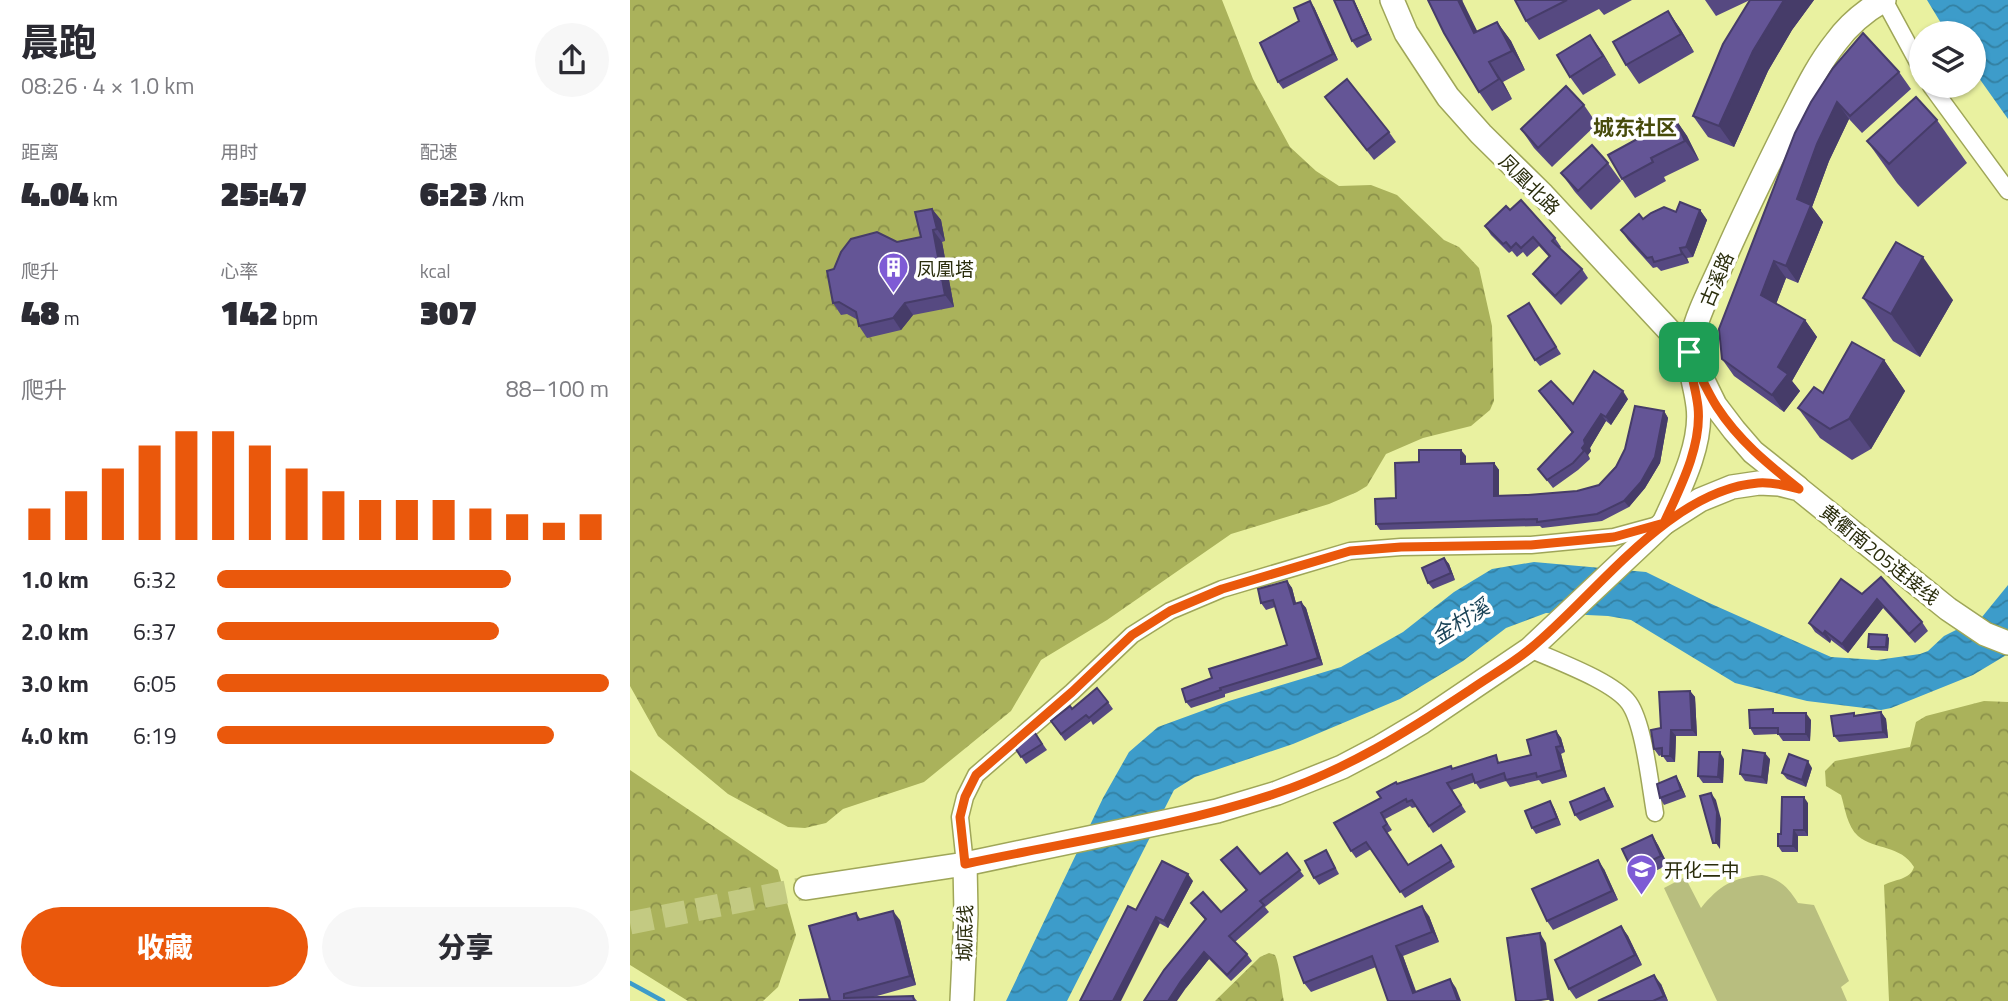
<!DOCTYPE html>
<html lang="zh">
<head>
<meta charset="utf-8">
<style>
  :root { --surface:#fff; --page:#f7f7f7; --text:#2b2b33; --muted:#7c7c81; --accent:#ea580c }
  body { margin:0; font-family:"Titillium Web","Noto Sans SC",sans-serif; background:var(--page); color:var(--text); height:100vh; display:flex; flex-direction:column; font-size:26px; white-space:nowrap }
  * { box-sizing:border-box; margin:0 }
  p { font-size:23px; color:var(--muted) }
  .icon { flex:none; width:38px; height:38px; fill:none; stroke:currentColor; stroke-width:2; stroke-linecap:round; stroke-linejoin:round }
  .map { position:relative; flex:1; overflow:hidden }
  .drawer { display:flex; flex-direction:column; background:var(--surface); width:630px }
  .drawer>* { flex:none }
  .buttons { position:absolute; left:1279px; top:21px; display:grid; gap:14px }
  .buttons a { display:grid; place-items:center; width:77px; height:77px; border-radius:50%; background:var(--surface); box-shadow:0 2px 5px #0004; font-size:35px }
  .pin { position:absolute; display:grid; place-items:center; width:60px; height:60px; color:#fff; margin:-30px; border-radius:14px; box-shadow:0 4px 10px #0006 }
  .round { display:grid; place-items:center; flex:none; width:74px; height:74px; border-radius:37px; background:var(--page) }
  .headline { display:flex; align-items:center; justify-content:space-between; height:119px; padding:0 21px }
  h1 { font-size:38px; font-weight:800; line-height:52px }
  .figures { display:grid; grid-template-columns:repeat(3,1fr); gap:10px; height:119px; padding:7px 21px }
  .figures div { display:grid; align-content:center }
  .figures b { font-size:35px; font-weight:800 }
  .figures small { font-size:19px; font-weight:400 }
  .figures p { font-size:19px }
  .chart { height:196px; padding:14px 21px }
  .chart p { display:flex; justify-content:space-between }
  .chart svg { width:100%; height:126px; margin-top:7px; stroke:var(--accent); stroke-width:6 }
  .action { display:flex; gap:14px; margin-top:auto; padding:14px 21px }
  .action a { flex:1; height:80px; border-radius:42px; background:var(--accent); color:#fff; font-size:28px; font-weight:800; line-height:80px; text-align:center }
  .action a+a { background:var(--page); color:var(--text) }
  ul { padding:0 21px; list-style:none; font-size:23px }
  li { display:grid; grid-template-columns:112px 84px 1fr; align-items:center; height:52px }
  li i { height:18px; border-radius:9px; background:var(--accent) }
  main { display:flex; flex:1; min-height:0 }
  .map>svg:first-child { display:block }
  .forest { fill:url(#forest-crowns) }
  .pitch { fill:#b8be7f }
  .water { fill:url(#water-waves) }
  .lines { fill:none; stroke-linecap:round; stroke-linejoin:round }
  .stream { stroke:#3d9cca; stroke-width:4.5 }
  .secondary-tunnel { stroke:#c3ca82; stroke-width:23; stroke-dasharray:23 11; stroke-linecap:butt }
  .street-casing { stroke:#9fa658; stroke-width:19 }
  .secondary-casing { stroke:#9fa658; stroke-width:26 }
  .street { stroke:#fff; stroke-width:16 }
  .secondary { stroke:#fff; stroke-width:23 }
  .wall { fill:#564981 }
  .shaded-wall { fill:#463c69 }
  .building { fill:#645596; stroke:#463c69; stroke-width:2 }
  .route-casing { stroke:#fff; stroke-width:14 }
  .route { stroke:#ea580c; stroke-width:9 }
  .labels { text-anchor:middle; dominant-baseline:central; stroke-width:7; stroke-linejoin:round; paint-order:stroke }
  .street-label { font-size:19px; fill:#2a2d0c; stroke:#fff }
  .poi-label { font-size:19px; fill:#2a2d0c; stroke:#fff; text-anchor:start }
  .neighbourhood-label { font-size:21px; font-weight:bold; fill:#474b0b; stroke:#fff }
  .water-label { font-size:21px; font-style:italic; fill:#1c4458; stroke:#fff }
</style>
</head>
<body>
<main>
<section class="drawer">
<div class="headline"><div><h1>晨跑</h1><p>08:26 · 4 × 1.0 km</p></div><a class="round"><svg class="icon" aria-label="share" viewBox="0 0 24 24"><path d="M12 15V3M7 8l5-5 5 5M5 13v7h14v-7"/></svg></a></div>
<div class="figures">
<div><p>距离</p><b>4.04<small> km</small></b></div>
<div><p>用时</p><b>25:47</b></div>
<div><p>配速</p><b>6:23<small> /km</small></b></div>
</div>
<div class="figures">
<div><p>爬升</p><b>48<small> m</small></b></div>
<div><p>心率</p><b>142<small> bpm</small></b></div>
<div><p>kcal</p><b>307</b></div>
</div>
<div class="chart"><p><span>爬升</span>88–100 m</p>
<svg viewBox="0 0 160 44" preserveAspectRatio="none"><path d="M5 44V33M15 44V27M25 44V19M35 44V11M45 44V6M55 44V6M65 44V11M75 44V19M85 44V27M95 44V30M105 44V30M115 44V30M125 44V33M135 44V35M145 44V38M155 44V35"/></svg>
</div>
<ul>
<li><b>1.0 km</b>6:32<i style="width:75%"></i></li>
<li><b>2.0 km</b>6:37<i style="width:72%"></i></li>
<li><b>3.0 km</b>6:05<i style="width:100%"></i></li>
<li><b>4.0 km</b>6:19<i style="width:86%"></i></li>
</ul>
<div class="action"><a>收藏</a><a>分享</a></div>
</section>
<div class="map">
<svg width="1378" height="1001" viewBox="0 0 1378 1001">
  <defs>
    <pattern id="forest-crowns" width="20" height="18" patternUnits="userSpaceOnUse" patternTransform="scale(1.75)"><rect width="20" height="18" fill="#aab25b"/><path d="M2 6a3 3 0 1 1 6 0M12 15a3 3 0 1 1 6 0" fill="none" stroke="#8b914a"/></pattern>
    <pattern id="water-waves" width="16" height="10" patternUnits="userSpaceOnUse" patternTransform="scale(1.75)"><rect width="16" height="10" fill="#3d9cca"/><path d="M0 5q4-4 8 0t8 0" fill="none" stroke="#3380a2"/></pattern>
  </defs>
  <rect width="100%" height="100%" fill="#e9f1a0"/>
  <!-- forest -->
  <g class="forest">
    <path d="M0,0H592L623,79L660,147L686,171L709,186L741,185L767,195L814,240L829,247L849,268L862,326L864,401L860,410L841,426L793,438L756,454L737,486L727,492L699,504L601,534L477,620L411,660L381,711L294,782L213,809L196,823L175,828L158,827L98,794L28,736L0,686Z"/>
    <path d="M1354,701L1378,702V1001H1259L1254,885C1265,879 1280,880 1284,867C1271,845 1245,850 1228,836C1217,826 1215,808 1211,795L1196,786L1195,771L1205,761L1280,747L1286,722L1296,716Z"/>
    <path d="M0,770L148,870L166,935L148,987L133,1001H58L0,965Z"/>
    <path d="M639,953L645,955C650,965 651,989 654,1001H585L630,957Z"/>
  </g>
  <!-- pitch -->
  <path class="pitch" d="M1132,875C1150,879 1158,887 1168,903L1184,905L1219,981L1211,987L1217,1001H1087L1034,888L1055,877L1071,908C1090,885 1102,878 1132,875Z"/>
  <!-- water -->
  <g class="water">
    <path d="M1297,0H1378V119L1344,71V33H1317Z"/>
    <path d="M904,562L1016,572L1077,602L1201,657L1247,660L1290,654L1298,651L1314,636L1352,617L1378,585V654L1343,675L1261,708L1251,710L1177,701L1105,683L1001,620L978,616L916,613L876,628L833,661L770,699L663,744L565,777L544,790L437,1001H376L473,798L499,752L528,727L599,701L711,667L773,632L824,592L862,569Z"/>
  </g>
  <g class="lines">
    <!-- stream -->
    <path class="stream" d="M0,983L33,1001"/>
    <!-- secondary-tunnel -->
    <path class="secondary-tunnel" d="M0,923L176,888"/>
    <defs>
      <g id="street">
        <path d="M1254,0L1292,70"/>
        <path d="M1301,86L1378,191"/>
        <path d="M900,649C926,661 983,681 999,703C1014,724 1020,785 1025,813"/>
        <path d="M335,864L330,817L335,797L346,775L442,692L502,635L540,611L592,589L720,551L771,547L901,545L984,537L1028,525"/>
      </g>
      <g id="secondary">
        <path d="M762,0L776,33L818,97L851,134L913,195L1059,352L1085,405L1104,430L1123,452L1167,487"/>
        <path d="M1034,523C1049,490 1073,444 1068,406C1065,380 1056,366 1062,338C1068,311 1083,285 1094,259C1114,214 1136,169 1158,125C1173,96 1186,67 1206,42C1219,24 1235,11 1254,0"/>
        <path d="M176,888L335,864L587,811L647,793L712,767L750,747L792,722L900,649L1034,523L1070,500L1102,487L1129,483L1149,484L1169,489L1318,609L1355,634L1378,643"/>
        <path d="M332,1001L336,914L335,864"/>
      </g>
    </defs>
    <!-- street casing -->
    <use href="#street" class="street-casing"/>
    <!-- secondary casing -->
    <use href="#secondary" class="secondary-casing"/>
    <!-- street -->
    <use href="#street" class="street"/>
    <!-- secondary -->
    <use href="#secondary" class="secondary"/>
  </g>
  <!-- wall -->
  <g class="wall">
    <path d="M704,0H724L742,40L727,48L722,41Z"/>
    <path d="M798,0H833L832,1L847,32L867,22L881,41L895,70L873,82L882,99L862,111L849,92Z"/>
    <path d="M885,0H1002L974,15L969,9L909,40L896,21Z"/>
    <path d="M1075,0H1184L1162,30L1138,71L1104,147L1078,137L1063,116L1120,0L1086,16Z"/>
    <path d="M684,7L708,60L653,89L648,82L669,21Z"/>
    <path d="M1038,11L1051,30L1064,52L1009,84L996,65Z"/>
    <path d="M960,35L986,75L953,95L940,77Z"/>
    <path d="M1269,72L1281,89L1232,133L1219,119L1199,161L1182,207L1193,222L1168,283L1156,278L1146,304L1175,320L1187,337L1162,381L1170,391L1154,412L1104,376L1092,359L1181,102Z"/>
    <path d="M695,97L759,132L766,142L744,160Z"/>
    <path d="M954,105L967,124L922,167L904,148L891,129Z"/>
    <path d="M1044,117L1057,136L1069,160L1034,177L1036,181L1005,198L992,179L1011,137Z"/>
    <path d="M1307,120L1337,163L1288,207L1267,183L1237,141Z"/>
    <path d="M978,163L991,181L961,210L945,192L931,173Z"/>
    <path d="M302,209L311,220L315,241L312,242L324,307L283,315L271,330L237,338L229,326L228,320L217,314L211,315L203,303L204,269L267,242L291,237Z"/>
    <path d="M880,210L925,238L931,247L930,248L952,269L958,278L931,305L909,282L903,274L919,257L909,246L897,257L893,252L887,257L882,251L879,253L861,235L855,226Z"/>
    <path d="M1070,210L1077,220L1063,257L1057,258L1059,263L1031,271L1027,267L1023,268L998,240L991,230L1013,219L1046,212Z"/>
    <path d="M1233,298L1323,300L1290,357L1263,341Z"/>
    <path d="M903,310L931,354L910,366L905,360Z"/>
    <path d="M1254,360L1275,391L1241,449L1222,460L1190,438L1168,408L1193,393Z"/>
    <path d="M909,391L943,404L998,399L981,425L976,421L960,448L961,451L958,455L960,459L948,470L923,488L908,469L942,433Z"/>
    <path d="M1034,411L1038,418L1030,463L1015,488L999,507L972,521L912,528L910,526L750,530L746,524L766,498L789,462L836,456V464L864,463L869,470V496L898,495L947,491L969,485Z"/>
    <path d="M814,558L819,564L825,580L803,589L798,583Z"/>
    <path d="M657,581L662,588L666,603L671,602L676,608L693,665L595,694V697L561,708L556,702L582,678L657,645L645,607L636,610L631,603Z"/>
    <path d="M1232,594L1292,622L1298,631L1285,643L1253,608L1218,653L1201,640L1200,643L1185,632L1179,623Z"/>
    <path d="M1259,638L1258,651L1241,650L1238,647Z"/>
    <path d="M1060,691L1065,697L1067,736H1046L1045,762H1037L1032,755L1029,756L1024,749L1031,728Z"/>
    <path d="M478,702L483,709L463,725L461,721L435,741L421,721L442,709Z"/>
    <path d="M1251,712L1256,719L1258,738L1209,742L1204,736L1226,715Z"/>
    <path d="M1145,713L1181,720L1180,741H1153L1148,734L1124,735L1120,728Z"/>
    <path d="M926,731L931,738L935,752L931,754L937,777L912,784L909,780L880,787L876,781L850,789L845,782L822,790L836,812L803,833L786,807L782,808L780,806L755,819L762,830L757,833L778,865L816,852L825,867L775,898L741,849L726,858L721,851L751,798L821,766L823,769L870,762L901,755Z"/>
    <path d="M405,733L417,750L396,764L384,746Z"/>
    <path d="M1094,759L1093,783H1073L1068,776Z"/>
    <path d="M1140,759L1137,784L1115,781L1110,774Z"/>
    <path d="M1182,768L1176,787L1157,779L1152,773Z"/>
    <path d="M1046,776L1050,783L1056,797L1034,805L1030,798Z"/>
    <path d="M978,794L984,807L950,821L945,815Z"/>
    <path d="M920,801L924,808L931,825L906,834L902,828Z"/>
    <path d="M1178,803V836H1168V852H1152L1148,846L1151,834Z"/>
    <path d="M1022,835L1028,845L1038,865L1008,879L1002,870Z"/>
    <path d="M657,853L674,876L635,907L639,912L605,942L617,954L622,961L601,981L579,959L556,988L575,920L561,903L591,912L616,890L591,860L630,874Z"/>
    <path d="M700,857L709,874L689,885L684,878Z"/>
    <path d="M974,869L988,900L923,930L917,921Z"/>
    <path d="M563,881L538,928L506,910Z"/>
    <path d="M226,913L231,920H270L286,985L240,998L283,996L287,1001H170L200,999Z"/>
    <path d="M799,916L809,942L773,956L786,991L826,988L758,1001L746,967L681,992L674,983Z"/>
    <path d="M991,926L998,936L1012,965L946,999L939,989Z"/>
    <path d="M1031,984L1038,1001H968Z"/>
  </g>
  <!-- shaded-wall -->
  <g class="shaded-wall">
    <path d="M723,0H724L742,40L738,34Z"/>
    <path d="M828,0H832L858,53L844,33Z"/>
    <path d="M1154,0H1184L1162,30L1138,71L1104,147L1089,126L1123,51Z"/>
    <path d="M680,1L684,7L708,60L703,54Z"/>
    <path d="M1038,11L1051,30L1064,52L1051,34Z"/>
    <path d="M867,22L881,41L895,70L882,51Z"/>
    <path d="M960,35L973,53L986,75L973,56Z"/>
    <path d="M859,62L873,82L882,99L869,79Z"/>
    <path d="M1207,102L1219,119L1199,161L1182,207L1193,222L1168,283L1156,266L1167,199L1187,144Z"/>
    <path d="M1044,117L1057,136L1069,160L1055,141Z"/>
    <path d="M302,209L311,220L315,241L307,229Z"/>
    <path d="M1070,210L1077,220L1063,257L1056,247Z"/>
    <path d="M303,230L312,242L324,307L315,295Z"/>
    <path d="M1050,248L1057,258L1059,263L1052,254Z"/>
    <path d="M1293,257L1323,300L1290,357L1261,314Z"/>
    <path d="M1144,261L1156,278L1143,312L1131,295Z"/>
    <path d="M275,303L283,315L271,330L263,318Z"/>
    <path d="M1175,320L1187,337L1162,381L1170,391L1154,412L1142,395L1148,367Z"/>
    <path d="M1254,360L1275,391L1241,449L1219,419Z"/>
    <path d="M993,391L998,399L981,425L976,417Z"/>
    <path d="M1034,411L1038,418L1030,463L1015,488L999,507L994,501Z"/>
    <path d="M971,414L976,421L960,448L961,451L958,455L960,459L952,448L954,440Z"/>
    <path d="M831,450L836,456V470L831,464Z"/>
    <path d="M864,463L869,470V502L864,496Z"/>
    <path d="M814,558L819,564L825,580L821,573Z"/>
    <path d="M657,581L662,588L668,611L664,604Z"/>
    <path d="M1247,599L1253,608L1218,653L1212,644Z"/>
    <path d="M671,602L676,608L693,665L688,658Z"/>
    <path d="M1195,631L1201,640L1200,643L1193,634Z"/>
    <path d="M1257,635L1259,638L1258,651L1256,647Z"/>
    <path d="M1060,691L1065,697L1067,736L1062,730Z"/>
    <path d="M1251,712L1256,719L1258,738L1253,732Z"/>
    <path d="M1176,713L1181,720L1180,741L1176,734Z"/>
    <path d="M1041,730L1046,736L1045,762L1040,756Z"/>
    <path d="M926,731L931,738L935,752L931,746Z"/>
    <path d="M926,747L931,754L937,777L932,770Z"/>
    <path d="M1090,752L1094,759L1093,783L1088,777Z"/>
    <path d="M1135,753L1140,759L1137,784L1132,777Z"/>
    <path d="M1178,761L1182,768L1176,787L1172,780Z"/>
    <path d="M1046,776L1050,783L1056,797L1051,790Z"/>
    <path d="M974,788L978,794L984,807L979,800Z"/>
    <path d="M1081,793L1086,800L1091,819L1090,849L1086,843Z"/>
    <path d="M1174,797L1178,803V836L1174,830Z"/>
    <path d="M920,801L924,808L931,825L927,818Z"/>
    <path d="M1164,830L1168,836V852L1163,846Z"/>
    <path d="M1022,835L1028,845L1038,865L1031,856Z"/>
    <path d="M968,860L974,869L988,900L982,891Z"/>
    <path d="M558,874L563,881L538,928L534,921Z"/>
    <path d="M792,906L799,916L809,942L802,932Z"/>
    <path d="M263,911L270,920L286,985L280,976Z"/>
    <path d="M526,917L530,923L491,1001H483Z"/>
    <path d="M991,926L998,936L1012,965L1005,955Z"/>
    <path d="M910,933L916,943L924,1001H920L918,999Z"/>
    <path d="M766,946L773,956L789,1001L783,993Z"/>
    <path d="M574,952L579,959L556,988L547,1001H538L551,981Z"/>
    <path d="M1024,975L1031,984L1038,1001L1034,996Z"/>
    <path d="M820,979L826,988L831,1001H828Z"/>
  </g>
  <!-- building -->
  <g class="building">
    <path d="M704,0H723L738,34L722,41Z"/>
    <path d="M798,0H828L844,33L867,22L882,51L859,62L869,79L849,92L814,33Z"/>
    <path d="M885,0H937L896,21Z"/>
    <path d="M1120,0H1154L1123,51L1089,126L1063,116L1093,44Z"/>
    <path d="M680,1L703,54L648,82L630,43L669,21L664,8Z"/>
    <path d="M1038,11L1051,34L996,65L983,42Z"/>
    <path d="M1233,33L1269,72L1220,116L1207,102L1187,144L1167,199L1181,205L1156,266L1144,261L1131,295L1175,320L1148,367L1158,374L1142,395L1092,359L1089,329L1165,133L1181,102L1203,68Z"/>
    <path d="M960,35L973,56L940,77L927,55Z"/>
    <path d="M717,79L759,132L737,150L695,97Z"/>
    <path d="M936,86L954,105L908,148L891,129Z"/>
    <path d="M1286,97L1307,120L1259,164L1237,141Z"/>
    <path d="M1044,117L1055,141L1021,158L1023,162L992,179L978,155L1011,137L1010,134Z"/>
    <path d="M962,145L978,163L948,191L931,173Z"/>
    <path d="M891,200L925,238L922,241L952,269L925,296L903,274L920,256L903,237L891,248L886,243L881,248L876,242L873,244L855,226L876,206L880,210Z"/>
    <path d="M1050,202L1070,210L1056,247L1050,248L1052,254L1024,262L1022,257L1017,258L991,230L1009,214L1013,219L1021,213L1034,207L1046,212Z"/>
    <path d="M302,209L307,229L303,230L315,295L275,303L263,318L229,326L226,312L209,302L203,303L197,271L204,269L211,252L221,239L247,232L267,242L291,237L285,212Z"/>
    <path d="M1266,242L1293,257L1261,314L1233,298Z"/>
    <path d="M899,303L926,347L905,360L878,316Z"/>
    <path d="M1222,342L1254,360L1219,419L1200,429L1168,408L1184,387L1193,393Z"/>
    <path d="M964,371L993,391L976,417L971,414L954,440L955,444L952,448L954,451L943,463L917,480L908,469L943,432L909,391L921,381L943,404Z"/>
    <path d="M1005,406L1034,411L1025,457L1011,482L994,501L967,514L907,522V519L746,524L745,499L766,498L765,463L789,462V450H831V464L864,463V496L898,495L947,491L969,485L986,467L995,449Z"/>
    <path d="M814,558L821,573L798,583L792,568Z"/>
    <path d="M1251,577L1292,622L1279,634L1247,599L1212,644L1195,631L1193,634L1179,623L1211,579L1232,594Z"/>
    <path d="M657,581L664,604L671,602L688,658L590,688L591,690L556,702L552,689L582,678L579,669L657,645L643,600L631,603L628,589Z"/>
    <path d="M1239,634L1257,635L1256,647H1238Z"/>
    <path d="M467,688L478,702L459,718L456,715L431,734L421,721L440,706L442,709Z"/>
    <path d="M1060,691L1062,730H1041L1040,756H1032V748L1024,749L1021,730L1031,728L1029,692Z"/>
    <path d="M1143,709V713H1176V734H1148V728H1120L1119,710Z"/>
    <path d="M1251,712L1253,732L1204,736L1201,716L1224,713V716Z"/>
    <path d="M926,731L931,746L926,747L932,770L907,777L906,773L876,780L874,773L845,783L842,774L817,783L831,805L799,826L782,800L777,802L776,799L751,813L757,824L753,827L778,865L811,845L821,861L770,892L736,842L721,851L704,823L751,798L747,792L766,782L767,784L821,766L822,769L866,755L868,763L901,755L897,740Z"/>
    <path d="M405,733L412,744L391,757L384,746Z"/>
    <path d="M1113,750L1135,753L1132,777L1110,774Z"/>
    <path d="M1069,752H1090L1088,777L1068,776Z"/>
    <path d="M1159,754L1178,761L1172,780L1152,773Z"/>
    <path d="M1046,776L1051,790L1030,798L1027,784Z"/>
    <path d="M974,788L979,800L945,815L940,802Z"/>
    <path d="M1081,793L1087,812L1086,843H1083L1070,796Z"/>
    <path d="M1152,797H1174V830H1164L1163,846H1148V834H1151Z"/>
    <path d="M920,801L927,818L902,828L895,811Z"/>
    <path d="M1022,835L1031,856L1002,870L992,849Z"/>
    <path d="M607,847L630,874L657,853L670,870L630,901L634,905L599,936L617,954L597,975L574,952L551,981L538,1001H514L534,970L576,919L561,903L573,892L591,912L617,890L591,860Z"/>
    <path d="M696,850L705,868L684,878L675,861Z"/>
    <path d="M968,860L982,891L917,921L902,889Z"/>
    <path d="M532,861L558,874L534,921L526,917L483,1001H450L498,906L506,910Z"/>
    <path d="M792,906L802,932L766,946L783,993L820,979L828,1001H758L742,956L674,983L664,957Z"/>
    <path d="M263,911L280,976L214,994V998L283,996L284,1001H170V1000L200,999L179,926L226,913L228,920Z"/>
    <path d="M991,926L1005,955L939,989L925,960Z"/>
    <path d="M910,933L918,999L904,1001H886L877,938Z"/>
    <path d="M1024,975L1034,996L1023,1001H968Z"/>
  </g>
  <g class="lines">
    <defs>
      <path id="route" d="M1059,352C1059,371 1066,388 1068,407C1072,446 1050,488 1034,523L984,537L901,545L771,547L720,551L592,589L540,611L502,635L442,692L346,775L335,797L330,817L335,864C438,842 544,827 644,794C715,771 778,731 840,690C860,676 882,664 901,648C966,595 1039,490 1128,483C1142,482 1155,485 1169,489C1138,464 1109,441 1087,407C1076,390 1068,370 1059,352"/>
    </defs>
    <!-- route casing -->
    <use href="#route" class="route-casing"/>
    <!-- route -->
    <use href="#route" class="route"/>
  </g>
  <!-- icons -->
  <defs>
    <symbol id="building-pin" viewBox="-11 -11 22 30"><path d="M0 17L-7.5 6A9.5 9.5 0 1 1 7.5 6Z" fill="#7e5bd5" stroke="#fff"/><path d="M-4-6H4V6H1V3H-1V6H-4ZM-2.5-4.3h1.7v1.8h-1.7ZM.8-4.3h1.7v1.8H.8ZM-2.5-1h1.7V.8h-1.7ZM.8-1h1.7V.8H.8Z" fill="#fff"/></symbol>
    <symbol id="school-pin" viewBox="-11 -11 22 30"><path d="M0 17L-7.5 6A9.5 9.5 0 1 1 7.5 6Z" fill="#7e5bd5" stroke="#fff"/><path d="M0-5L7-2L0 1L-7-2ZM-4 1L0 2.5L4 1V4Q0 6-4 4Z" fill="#fff"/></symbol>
  </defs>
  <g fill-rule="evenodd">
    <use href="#building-pin" x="246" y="250" width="35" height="47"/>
    <use href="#school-pin" x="994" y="852" width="35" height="47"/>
  </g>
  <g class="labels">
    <!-- street labels -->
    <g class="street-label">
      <text transform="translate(900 184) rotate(45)">凤凰北路</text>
      <text transform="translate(1086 279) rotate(-67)">古溪路</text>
      <text transform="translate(1250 554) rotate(39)">黄衢南205连接线</text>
      <text transform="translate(334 933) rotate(-89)">城底线</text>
    </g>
    <!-- poi labels -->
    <g class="poi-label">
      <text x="287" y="268">凤凰塔</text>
      <text x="1034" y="869">开化二中</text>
    </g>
    <!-- neighbourhood labels -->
    <g class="neighbourhood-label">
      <text x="1005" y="127">城东社区</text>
    </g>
    <!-- water labels -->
    <g class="water-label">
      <text transform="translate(830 621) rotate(-32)">金村溪</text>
    </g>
  </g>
</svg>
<div class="buttons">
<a><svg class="icon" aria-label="layers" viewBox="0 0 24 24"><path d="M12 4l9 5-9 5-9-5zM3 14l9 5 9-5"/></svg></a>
</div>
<div class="pin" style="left:1059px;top:352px;background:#1e9e55"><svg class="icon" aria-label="arrive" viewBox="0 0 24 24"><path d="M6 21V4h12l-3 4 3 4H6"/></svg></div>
</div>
</main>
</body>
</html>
